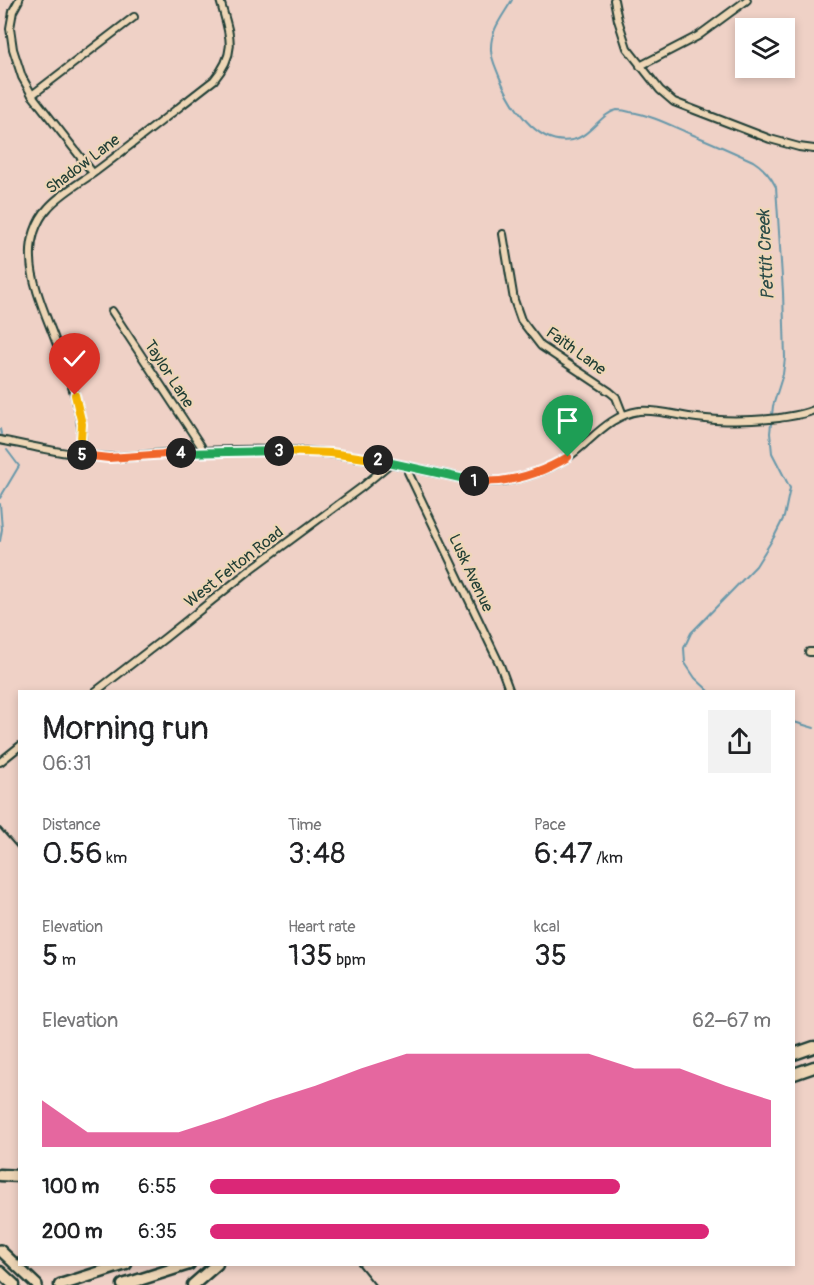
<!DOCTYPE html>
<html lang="en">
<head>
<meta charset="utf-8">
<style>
  :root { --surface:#fff; --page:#f2f2f2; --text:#202124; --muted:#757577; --accent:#db2777 }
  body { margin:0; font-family:Pangolin,sans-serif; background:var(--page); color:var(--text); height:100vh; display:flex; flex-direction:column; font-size:22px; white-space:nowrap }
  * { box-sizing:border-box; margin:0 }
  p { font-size:20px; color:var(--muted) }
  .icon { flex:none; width:33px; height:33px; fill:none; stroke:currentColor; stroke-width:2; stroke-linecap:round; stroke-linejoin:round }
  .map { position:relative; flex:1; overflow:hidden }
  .sheet { position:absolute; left:18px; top:690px; width:777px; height:576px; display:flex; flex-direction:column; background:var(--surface); border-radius:0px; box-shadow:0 3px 9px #0003 }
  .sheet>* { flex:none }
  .buttons { position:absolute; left:735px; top:18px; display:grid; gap:12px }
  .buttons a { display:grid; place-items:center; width:60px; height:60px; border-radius:0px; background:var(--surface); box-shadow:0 3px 9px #0003; font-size:30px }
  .pin { position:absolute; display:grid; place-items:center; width:51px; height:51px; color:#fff; margin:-62px -26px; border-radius:50% 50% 50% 0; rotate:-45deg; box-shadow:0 0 6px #0007 }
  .pin .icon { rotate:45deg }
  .km { position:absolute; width:30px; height:30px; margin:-15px; border-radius:50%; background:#222; color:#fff; font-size:16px; line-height:30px; text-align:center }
  .round { display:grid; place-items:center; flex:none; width:63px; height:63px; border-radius:0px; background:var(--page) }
  .overview { display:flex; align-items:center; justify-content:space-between; height:102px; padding:0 24px }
  h1 { font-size:33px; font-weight:600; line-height:45px }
  .stats { display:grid; grid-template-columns:repeat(3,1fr); gap:9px; height:102px; padding:6px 24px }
  .stats div { display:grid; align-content:center }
  .stats b { font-size:30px; font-weight:600 }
  .stats small { font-size:16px; font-weight:400 }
  .stats p { font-size:16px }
  .chart { height:168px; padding:12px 24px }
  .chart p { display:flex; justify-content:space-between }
  .chart svg { width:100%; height:108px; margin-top:6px; fill:var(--accent); opacity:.7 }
  ul { padding:0 24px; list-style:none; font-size:20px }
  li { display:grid; grid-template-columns:96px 72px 1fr; align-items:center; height:45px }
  li i { height:15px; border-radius:8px; background:var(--accent) }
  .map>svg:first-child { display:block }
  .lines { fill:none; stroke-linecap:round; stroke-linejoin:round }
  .stream { stroke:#6898aa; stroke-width:2 }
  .street-casing { stroke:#1f3d34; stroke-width:10 }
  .primary-casing { stroke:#1f3d34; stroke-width:14 }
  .highway-casing { stroke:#1f3d34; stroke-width:15 }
  .street { stroke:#eed6b6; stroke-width:6 }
  .primary { stroke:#eed6b6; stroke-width:9 }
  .highway { stroke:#eed6b6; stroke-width:10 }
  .rail { stroke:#1f3d34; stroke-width:2 }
  .split-1-casing { stroke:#fff; stroke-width:12 }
  .split-2-casing { stroke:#fff; stroke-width:12 }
  .split-3-casing { stroke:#fff; stroke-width:12 }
  .split-4-casing { stroke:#fff; stroke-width:12 }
  .split-5-casing { stroke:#fff; stroke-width:12 }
  .split-6-casing { stroke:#fff; stroke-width:12 }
  .split-1 { stroke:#f0652b; stroke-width:8 }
  .split-2 { stroke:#22a559; stroke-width:8 }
  .split-3 { stroke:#f5b400; stroke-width:8 }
  .split-4 { stroke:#22a559; stroke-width:8 }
  .split-5 { stroke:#f0652b; stroke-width:8 }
  .split-6 { stroke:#f5b400; stroke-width:8 }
  .labels { text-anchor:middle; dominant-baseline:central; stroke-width:4.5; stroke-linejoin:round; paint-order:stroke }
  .street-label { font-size:16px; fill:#1f3d34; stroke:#eed6b6 }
  .water-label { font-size:18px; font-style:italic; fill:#2b4c48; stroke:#eed6b6 }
</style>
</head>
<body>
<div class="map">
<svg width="814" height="1285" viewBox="0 0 814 1285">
  <rect width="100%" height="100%" fill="#efd1c6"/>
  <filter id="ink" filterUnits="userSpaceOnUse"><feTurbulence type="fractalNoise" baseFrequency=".0167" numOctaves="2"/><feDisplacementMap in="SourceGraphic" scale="12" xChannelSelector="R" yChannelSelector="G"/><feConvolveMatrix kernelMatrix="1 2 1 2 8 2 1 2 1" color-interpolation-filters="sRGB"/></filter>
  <g filter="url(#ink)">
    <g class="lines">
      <!-- stream -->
      <g class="stream">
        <path d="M512,0C503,16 490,30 491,50C491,58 496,68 499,76C510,103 536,147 572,140C590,137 601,113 617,110C620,110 627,111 630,112C650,115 668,124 686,132C709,141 731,151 753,161C764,168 770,175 776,187L783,292L785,358L783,374L773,406L770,433L772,453L790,488L784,517L774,537L756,566L691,633L684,648L685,663L695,678L710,692"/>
        <path d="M0,429L1,434"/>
        <path d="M0,498L19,466L7,450"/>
        <path d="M0,504L2,529L0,541"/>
        <path d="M794,722L814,728"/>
      </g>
      <defs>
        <g id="street">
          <path d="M19,0L13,11L10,28L13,49L22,77L32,95L93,173"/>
          <path d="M614,0L618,20L627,48L660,90L674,102L770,139L799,147L814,149"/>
          <path d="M640,66L698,36L747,0"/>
          <path d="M32,95L134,17"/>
          <path d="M503,234L514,300L521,320L541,346L610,392L616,397L623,415"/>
          <path d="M112,311L201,446L203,452"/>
          <path d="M0,440C35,447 72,456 108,457C127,458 147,454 166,453C214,450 268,448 316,452C354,455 391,463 428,471C453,476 478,484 504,481C528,477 552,468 571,455C593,439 610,415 639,411C658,409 678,416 697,418C725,422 751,421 779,418C791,416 803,415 814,410"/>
          <path d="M80,454C87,416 69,380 57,345C48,320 31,284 31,258C30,240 36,221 48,208C61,193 80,183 95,172C135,142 174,111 214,80C239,50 229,34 220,0"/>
          <path d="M409,467L408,472L500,665L510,692"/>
          <path d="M809,652H814"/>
          <path d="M95,692L165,638L250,570L362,487L386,467L390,463"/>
          <path d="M0,762L20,746"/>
        </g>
        <path id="primary" d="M0,1250L37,1285"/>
        <g id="highway">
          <path d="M794,1054L814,1047"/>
          <path d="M794,1074L814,1067"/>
          <path d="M0,1175L20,1176"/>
          <path d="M0,1272L14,1285"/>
          <path d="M60,1285L126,1264"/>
          <path d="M123,1285L189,1264"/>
          <path d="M193,1285L217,1264"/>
        </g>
      </defs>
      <!-- street casing -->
      <use href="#street" class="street-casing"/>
      <!-- primary casing -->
      <use href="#primary" class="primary-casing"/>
      <!-- highway casing -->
      <use href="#highway" class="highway-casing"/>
      <!-- street -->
      <use href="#street" class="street"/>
      <!-- primary -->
      <use href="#primary" class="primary"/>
      <!-- highway -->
      <use href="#highway" class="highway"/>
      <!-- rail -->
      <g class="rail">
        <path d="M0,828L20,851"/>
        <path d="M358,1264L375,1285"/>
      </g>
    </g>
  </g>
  <g class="lines" filter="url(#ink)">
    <defs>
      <path id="split-1" d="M474,481C508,484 540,474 568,457"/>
      <path id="split-2" d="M378,460L474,481"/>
      <path id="split-3" d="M279,451L331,453L378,460"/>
      <path id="split-4" d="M181,453L279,451"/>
      <path id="split-5" d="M82,455L109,458L181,453"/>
      <path id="split-6" d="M75,395L82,424L80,454L82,455"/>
    </defs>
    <!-- split-1 casing -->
    <use href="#split-1" class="split-1-casing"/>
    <!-- split-2 casing -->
    <use href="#split-2" class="split-2-casing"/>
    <!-- split-3 casing -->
    <use href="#split-3" class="split-3-casing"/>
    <!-- split-4 casing -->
    <use href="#split-4" class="split-4-casing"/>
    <!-- split-5 casing -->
    <use href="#split-5" class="split-5-casing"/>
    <!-- split-6 casing -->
    <use href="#split-6" class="split-6-casing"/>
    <!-- split-1 -->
    <use href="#split-1" class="split-1"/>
    <!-- split-2 -->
    <use href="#split-2" class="split-2"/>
    <!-- split-3 -->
    <use href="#split-3" class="split-3"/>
    <!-- split-4 -->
    <use href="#split-4" class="split-4"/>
    <!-- split-5 -->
    <use href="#split-5" class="split-5"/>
    <!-- split-6 -->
    <use href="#split-6" class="split-6"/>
  </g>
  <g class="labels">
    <!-- street labels -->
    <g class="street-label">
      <text transform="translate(83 164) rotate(-37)">Shadow Lane</text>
      <text transform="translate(576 351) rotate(36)">Faith Lane</text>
      <text transform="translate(169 374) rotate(57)">Taylor Lane</text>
      <text transform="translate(234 567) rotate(-38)">West Felton Road</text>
      <text transform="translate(471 573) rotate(65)">Lusk Avenue</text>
    </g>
    <!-- water labels -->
    <g class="water-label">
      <text transform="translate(766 255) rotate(-93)">Pettit Creek</text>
    </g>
  </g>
</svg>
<div class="buttons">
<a><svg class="icon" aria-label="layers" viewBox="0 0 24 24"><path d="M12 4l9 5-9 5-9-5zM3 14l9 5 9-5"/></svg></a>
</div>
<div class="pin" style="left:568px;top:457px;background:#1e9e55"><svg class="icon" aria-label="arrive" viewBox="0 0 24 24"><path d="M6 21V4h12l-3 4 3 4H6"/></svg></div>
<div class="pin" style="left:75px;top:395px;background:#d93025"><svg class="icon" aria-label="check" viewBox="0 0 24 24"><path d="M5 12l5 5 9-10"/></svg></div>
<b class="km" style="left:474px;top:481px">1</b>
<b class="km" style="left:378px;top:460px">2</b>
<b class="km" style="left:279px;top:451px">3</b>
<b class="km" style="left:181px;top:453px">4</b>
<b class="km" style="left:82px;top:455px">5</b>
<section class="sheet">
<div class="overview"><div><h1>Morning run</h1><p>06:31</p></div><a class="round"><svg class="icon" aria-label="share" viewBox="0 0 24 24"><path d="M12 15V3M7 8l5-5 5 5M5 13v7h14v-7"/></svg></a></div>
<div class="stats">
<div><p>Distance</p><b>0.56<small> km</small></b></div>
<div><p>Time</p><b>3:48</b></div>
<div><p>Pace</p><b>6:47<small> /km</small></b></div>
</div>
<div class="stats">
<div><p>Elevation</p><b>5<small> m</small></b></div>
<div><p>Heart rate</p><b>135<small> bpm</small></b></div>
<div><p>kcal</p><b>35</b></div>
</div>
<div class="chart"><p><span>Elevation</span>62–67 m</p>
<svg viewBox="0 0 160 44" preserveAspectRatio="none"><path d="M0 44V25L10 38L20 38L30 38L40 32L50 25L60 19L70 12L80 6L90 6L100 6L110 6L120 6L130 12L140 12L150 19L160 25V44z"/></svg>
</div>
<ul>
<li><b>100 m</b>6:55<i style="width:73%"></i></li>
<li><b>200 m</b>6:35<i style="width:89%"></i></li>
</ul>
</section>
</div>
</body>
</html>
